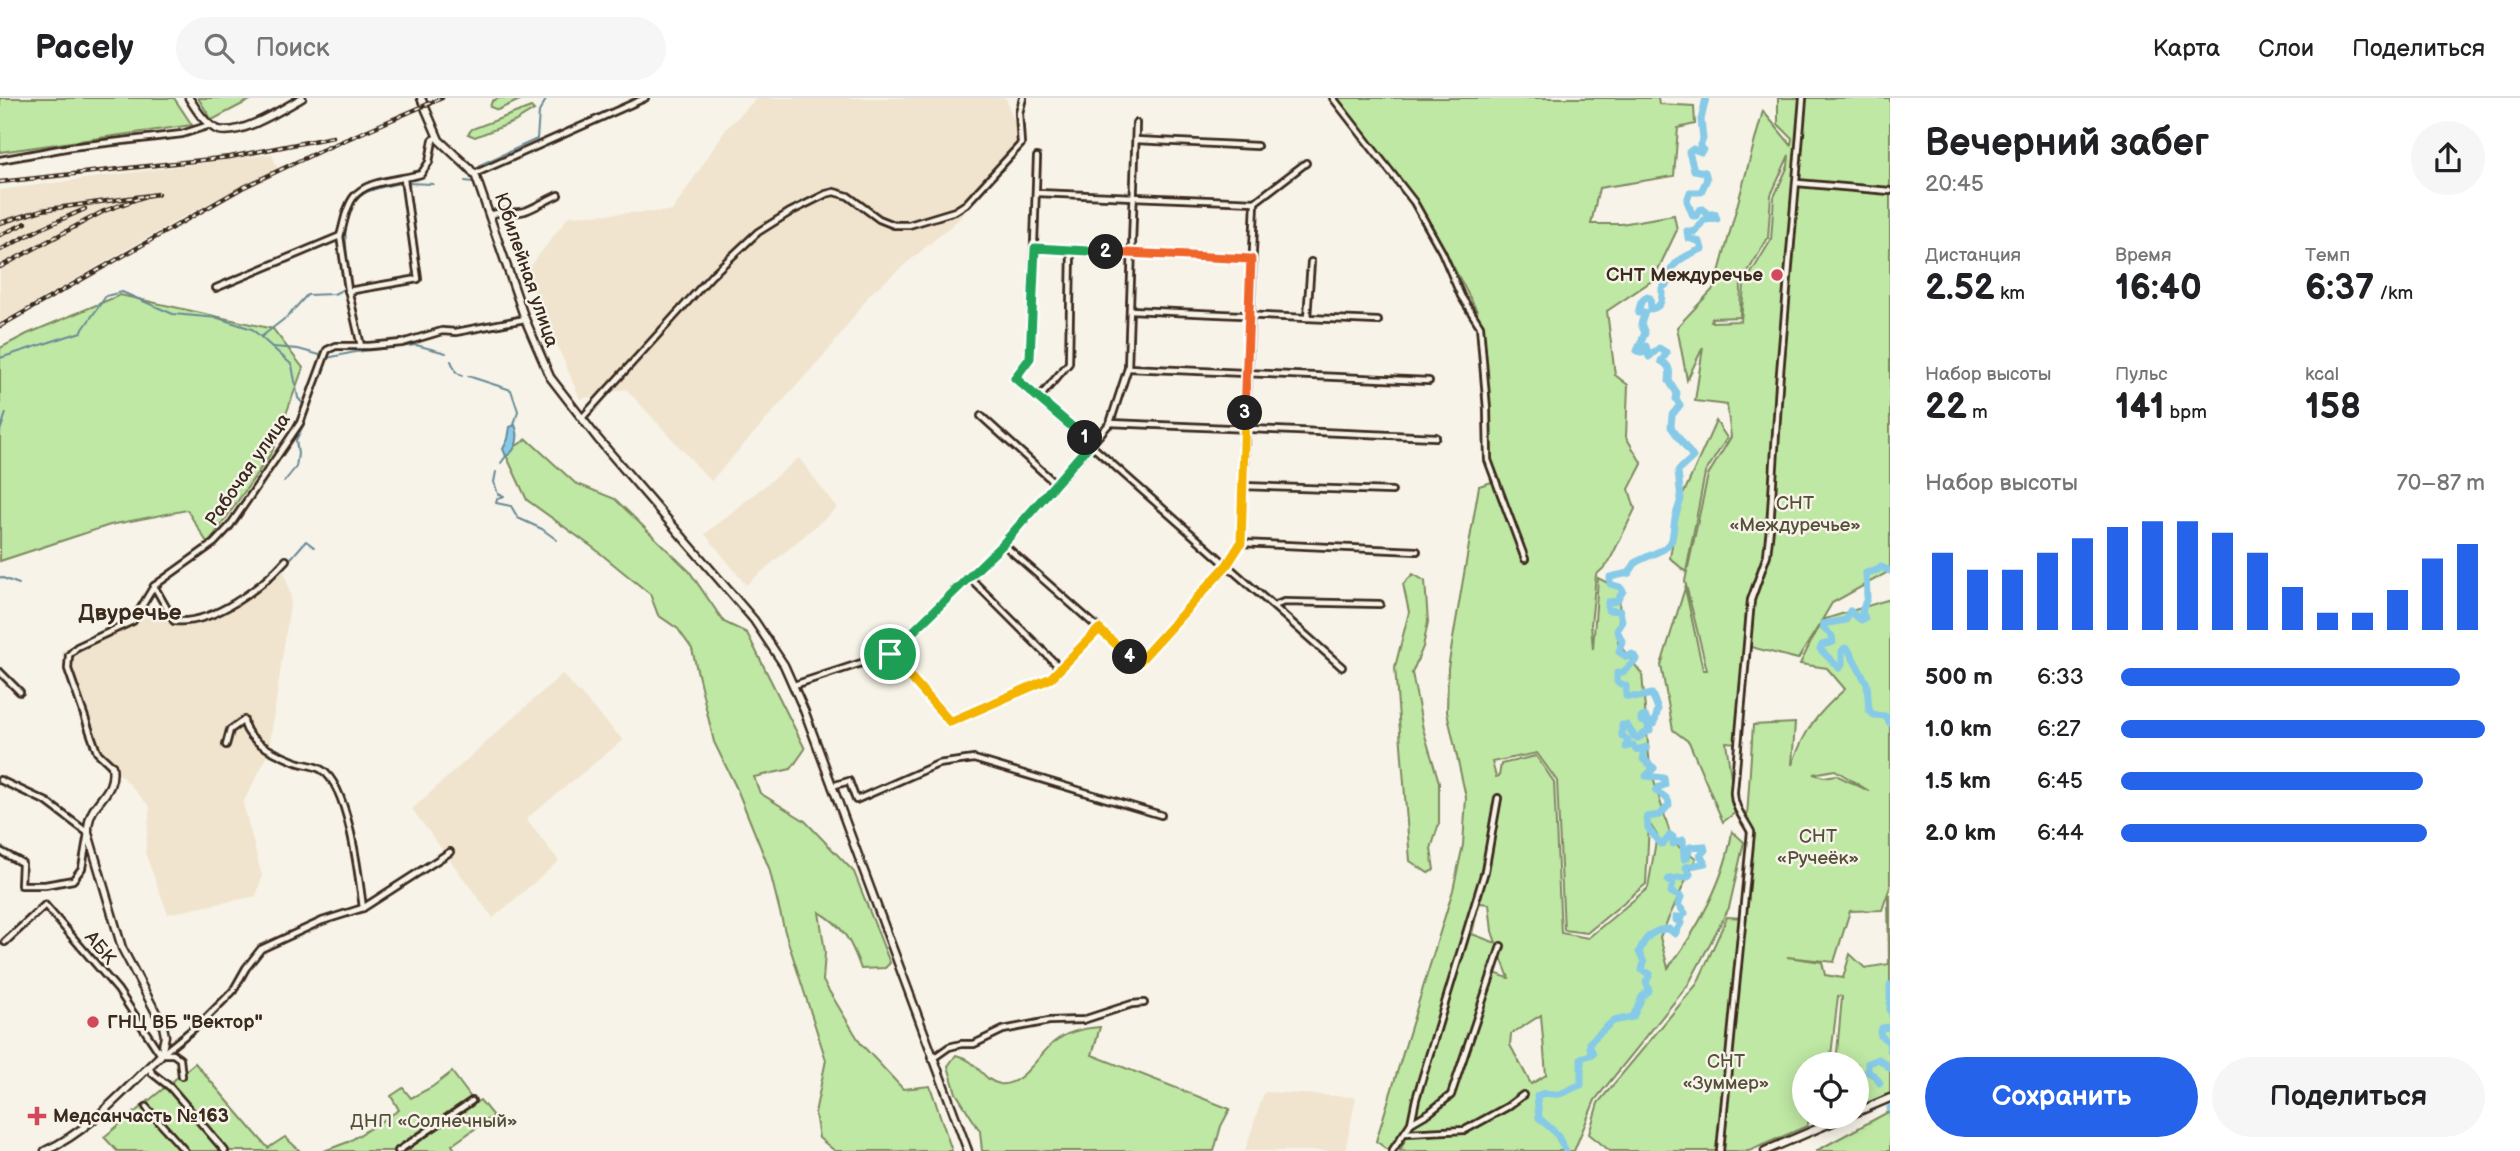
<!DOCTYPE html>
<html lang="ru">
<head>
<meta charset="utf-8">
<style>
  :root { --surface:#fff; --page:#f6f6f6; --text:#202124; --muted:#757577; --line:#e0e0e0; --accent:#2563eb }
  body { margin:0; font-family:"Balsamiq Sans",sans-serif; background:var(--page); color:var(--text); height:100vh; display:flex; flex-direction:column; font-size:26px; white-space:nowrap }
  * { box-sizing:border-box; margin:0 }
  p { font-size:23px; color:var(--muted) }
  .icon { flex:none; width:38px; height:38px; fill:none; stroke:currentColor; stroke-width:2; stroke-linecap:round; stroke-linejoin:round }
  .map { position:relative; flex:1; overflow:hidden }
  .panel { display:flex; flex-direction:column; background:var(--surface); width:630px }
  .panel>* { flex:none }
  .controls { position:absolute; left:1792px; top:954px; display:grid; gap:14px }
  .controls a { display:grid; place-items:center; width:77px; height:77px; border-radius:50%; background:var(--surface); box-shadow:0 4px 18px #0003; font-size:35px }
  .pin { position:absolute; display:grid; place-items:center; width:60px; height:60px; color:#fff; margin:-30px; border:4px solid #fff; border-radius:50%; box-shadow:0 2px 7px #0007 }
  .km { position:absolute; width:35px; height:35px; margin:-18px; border-radius:50%; background:#222; color:#fff; font-size:19px; line-height:35px; text-align:center }
  .round { display:grid; place-items:center; flex:none; width:74px; height:74px; border-radius:37px; background:var(--page) }
  .headline { display:flex; align-items:center; justify-content:space-between; height:119px; padding:0 35px }
  h1 { font-size:38px; font-weight:600; line-height:52px }
  .metrics { display:grid; grid-template-columns:repeat(3,1fr); gap:10px; height:119px; padding:7px 35px }
  .metrics div { display:grid; align-content:center }
  .metrics b { font-size:35px; font-weight:600 }
  .metrics small { font-size:19px; font-weight:400 }
  .metrics p { font-size:19px }
  .chart { height:196px; padding:14px 35px }
  .chart p { display:flex; justify-content:space-between }
  .chart svg { width:100%; height:126px; margin-top:7px; stroke:var(--accent); stroke-width:6 }
  .action { display:flex; gap:14px; margin-top:auto; padding:14px 35px }
  .action a { flex:1; height:80px; border-radius:42px; background:var(--accent); color:#fff; font-size:28px; font-weight:600; line-height:80px; text-align:center }
  .action a+a { background:var(--page); color:var(--text) }
  ul { padding:0 35px; list-style:none; font-size:23px }
  li { display:grid; grid-template-columns:112px 84px 1fr; align-items:center; height:52px }
  li i { height:18px; border-radius:9px; background:var(--accent) }
  header { display:flex; align-items:center; gap:42px; box-sizing:border-box; height:98px; padding:0 35px; background:var(--surface); border-bottom:2px solid var(--line) }
  header strong { font-size:33px }
  nav { display:flex; gap:38px; margin-inline-start:auto; font-size:24px }
  .search { width:490px; height:63px; background:var(--page); display:flex; align-items:center; gap:18px; box-sizing:border-box; padding:0 24px; border-radius:38px; color:var(--muted); font-size:26px }
  main { display:flex; flex:1; min-height:0 }
  .map>svg:first-child { display:block }
  .built { fill:#f0e4ce }
  .green { fill:#bfe8a4; stroke:#7d8961; stroke-width:2; fill-rule:evenodd }
  .water { fill:#86cae8; stroke:#688a97; stroke-width:2 }
  .lines { fill:none; stroke-linecap:round; stroke-linejoin:round }
  .stream { stroke:#688a97; stroke-width:2 }
  .river { stroke:#86cae8; stroke-width:7 }
  .street-casing { stroke:#3b2a1e; stroke-width:10 }
  .secondary-casing { stroke:#3b2a1e; stroke-width:11 }
  .street { stroke:#f7f3e8; stroke-width:4.5 }
  .secondary { stroke:#f7f3e8; stroke-width:6 }
  .rail-casing { stroke:#3b2a1e; stroke-width:4.5 }
  .rail { stroke:#f7f3e8; stroke-width:2; stroke-dasharray:5; stroke-linecap:butt }
  .split-1-casing { stroke:#fff; stroke-width:14 }
  .split-2-casing { stroke:#fff; stroke-width:14 }
  .split-3-casing { stroke:#fff; stroke-width:14 }
  .split-4-casing { stroke:#fff; stroke-width:14 }
  .split-5-casing { stroke:#fff; stroke-width:14 }
  .split-1 { stroke:#22a559; stroke-width:9 }
  .split-2 { stroke:#22a559; stroke-width:9 }
  .split-3 { stroke:#f0652b; stroke-width:9 }
  .split-4 { stroke:#f5b400; stroke-width:9 }
  .split-5 { stroke:#f5b400; stroke-width:9 }
  .poi-dot { fill:#d1495b; stroke:#f7f3e8; stroke-width:2.5 }
  .labels { text-anchor:middle; dominant-baseline:central; stroke-width:5; stroke-linejoin:round; paint-order:stroke }
  .street-label { font-size:19px; fill:#3b2a1e; stroke:#f7f3e8 }
  .poi-label { font-size:19px; font-weight:bold; fill:#3b2a1e; stroke:#f7f3e8; text-anchor:start }
  .park-label { font-size:19px; fill:#555039; stroke:#f7f3e8 }
  .quarter-label { font-size:23px; font-weight:bold; fill:#3b2a1e; stroke:#f7f3e8 }
</style>
</head>
<body>
<header>
<strong>Pacely</strong>
<div class="search"><svg class="icon" aria-label="search" viewBox="0 0 24 24"><circle cx="10" cy="10" r="6"/><path d="M15 15l6 6"/></svg>Поиск</div>
<nav><a>Карта</a><a>Слои</a><a>Поделиться</a></nav>
</header>
<main>
<div class="map">
<svg width="1890" height="1053" viewBox="0 0 1890 1053">
  <rect width="100%" height="100%" fill="#f7f3e8"/>
  <filter id="ink" filterUnits="userSpaceOnUse"><feTurbulence type="fractalNoise" baseFrequency=".0143" numOctaves="2"/><feDisplacementMap in="SourceGraphic" scale="14" xChannelSelector="R" yChannelSelector="G"/><feConvolveMatrix kernelMatrix="1 2 1 2 8 2 1 2 1" color-interpolation-filters="sRGB"/></filter>
  <g filter="url(#ink)">
    <!-- built -->
    <g class="built">
      <path d="M757,0H1006L1022,47L957,123L871,195L832,248L711,383L626,291L580,301L526,174L569,118L672,113L727,30Z"/>
      <path d="M272,56L277,70L183,119L0,225V92Z"/>
      <path d="M799,360L837,410L746,487L705,436Z"/>
      <path d="M282,464L291,500L268,657L243,705L262,778L256,798L168,816L145,755L150,709L121,677L97,661L67,579L61,553L128,525L156,507L185,522L227,509Z"/>
      <path d="M562,576L623,642L526,721L559,763L493,820L412,711Z"/>
      <path d="M1264,994L1356,999L1345,1053H1245Z"/>
    </g>
    <!-- green -->
    <g class="green">
      <path d="M0,0H174L192,27L0,54Z"/>
      <path d="M198,0H254L212,22Z"/>
      <path d="M499,0H524L498,12L490,9L492,3Z"/>
      <path d="M1338,0H1658L1659,6L1694,8L1695,26L1678,30L1674,78L1599,90L1591,126H1621L1674,117L1677,132L1653,182L1607,213L1615,277L1628,287L1626,339L1642,366L1629,391L1635,411L1608,466L1596,477L1591,527L1593,551L1598,480L1620,491L1618,545L1642,576L1650,670L1673,745L1696,760L1660,839L1668,870C1697,834 1726,779 1732,733L1744,744L1729,810L1688,887L1595,1002L1574,1053H1400L1408,1035L1404,1034L1388,1052L1376,1043L1453,792L1463,747L1466,699L1447,614L1448,570L1479,388L1498,382L1490,360L1483,307L1477,213L1429,123ZM1537,655L1557,683L1564,832L1587,835L1646,786L1649,725L1657,737L1648,790L1588,840L1561,835L1554,684L1536,658L1501,666L1499,678L1496,679L1492,664ZM1479,805L1489,806L1492,833L1496,845L1472,836ZM1499,854L1509,880H1508L1492,874ZM1541,917L1546,977L1531,986L1510,947L1511,936Z"/>
      <path d="M1778,0H1890V473L1832,505L1822,522L1890,501V789L1882,812L1850,813L1834,864L1787,859L1822,864L1825,877L1843,880L1850,856L1865,870L1889,866L1888,800L1890,796V997L1857,1009V966H1836L1842,899L1838,898L1830,966H1804V1018L1810,1019L1807,1028L1749,1053H1610L1589,1036L1598,1005L1697,886L1727,819L1745,820L1747,719L1753,627L1795,625L1792,667C1805,631 1816,617 1845,591L1827,570L1800,566L1821,524L1798,561L1747,548L1737,645L1726,644L1736,714L1723,724L1689,644L1673,632L1661,567L1685,490L1703,572H1707L1685,483L1708,377L1731,339L1727,307L1695,303L1703,249L1687,282L1677,229L1715,189L1763,13L1791,47L1792,40L1778,26ZM1789,57L1788,68L1774,99L1771,142L1744,187L1741,223L1711,224L1712,220L1740,219L1741,185L1768,140L1771,97ZM1835,672L1869,693L1836,677L1824,679L1813,676Z"/>
      <path d="M531,9L534,12L514,24L475,39L468,36L472,31Z"/>
      <path d="M120,197L273,231L303,270L272,354L208,446L187,412L110,427L0,463V250L27,236Z"/>
      <path d="M1716,323L1727,340L1705,375L1686,474L1670,460L1678,408Z"/>
      <path d="M527,341L575,385L615,401L689,473L724,524L747,535L805,651L791,671L754,679L760,695L805,723L854,774L890,865L885,870L861,871C852,845 843,827 819,814L825,854L823,883L861,946L903,991L930,988L952,1053H835L819,1040L815,1015L826,962L785,834L769,770L737,691L714,644L692,551L678,531L658,517L650,496L595,451L527,402L505,355Z"/>
      <path d="M1413,476L1425,483L1428,524L1423,549L1412,575L1423,631L1439,684V725L1431,751L1434,772L1428,775L1410,763L1395,569L1409,514L1403,486Z"/>
      <path d="M1100,929L1092,957L1230,1011L1221,1028L1214,1053H982L980,1033L956,995L948,968L956,957C978,962 982,983 1000,986C1022,989 1039,956 1054,944C1068,933 1084,930 1100,929Z"/>
      <path d="M195,965L268,1050L285,1039L300,1053H117L104,1039Z"/>
      <path d="M452,974L475,1005L480,1002L493,1018L452,1047L456,1053H324L348,1044L399,1012L391,998L403,990L411,1000L432,989Z"/>
      <path d="M1890,1013V1053H1816Z"/>
    </g>
    <!-- water -->
    <path class="water" d="M515,327C520,338 517,353 506,358L503,351L508,341L510,329Z"/>
    <g class="lines">
      <!-- stream -->
      <g class="stream">
        <path d="M480,67L537,41L539,14L547,0"/>
        <path d="M465,83L473,84"/>
        <path d="M406,85L433,86"/>
        <path d="M348,116C359,90 375,91 400,85"/>
        <path d="M345,129L348,179"/>
        <path d="M261,239L288,218L307,197L334,196L344,191"/>
        <path d="M273,249L298,251L320,257"/>
        <path d="M0,260L81,234L106,198L122,194L173,216L218,220L252,231L292,267L298,300L304,307"/>
        <path d="M327,260L355,254L416,247L446,255"/>
        <path d="M451,263L456,274L462,278"/>
        <path d="M468,278L511,292L518,313L514,327"/>
        <path d="M0,333L6,315"/>
        <path d="M501,365L506,358"/>
        <path d="M496,374L494,384L498,396L504,398L497,401L496,405L511,408L518,420L542,431L557,442"/>
        <path d="M284,384L296,369L298,356L296,342L305,324L308,310"/>
        <path d="M0,479L19,486"/>
        <path d="M272,482L306,443L314,449"/>
      </g>
      <!-- river -->
      <g class="river">
        <path d="M1890,473L1881,469L1878,472L1866,475L1867,500L1862,513L1865,521L1861,522L1850,513L1846,522L1823,526V530L1832,538L1833,544L1822,547L1820,551L1839,570L1842,567V553L1845,550L1848,551L1867,586L1869,612L1874,617L1885,618L1890,625"/>
        <path d="M1890,887V900"/>
        <path d="M1890,906V913"/>
        <path d="M1890,929L1882,930L1880,934L1881,938L1889,944L1890,952"/>
        <path d="M1880,985L1875,978L1868,974V965L1879,961L1890,970"/>
        <path d="M1890,1010V1011"/>
        <path d="M1566,1053L1556,1035L1539,1020L1537,998C1544,993 1550,997 1559,996C1567,994 1573,989 1581,987V960L1593,956L1590,949V944L1613,923L1633,919L1642,899L1649,892L1646,884L1650,876L1642,872L1644,864L1639,854C1645,840 1652,831 1669,831L1675,836L1681,825L1676,822V819H1682L1685,815L1678,807L1681,799L1671,794L1673,785L1668,783L1669,781L1688,779L1690,776L1686,769L1705,765L1700,757L1705,752L1704,748L1690,749L1687,760L1684,761L1683,742L1673,746V739L1670,737L1664,745L1660,746L1648,730L1647,719L1660,717L1669,707C1669,699 1661,697 1656,693L1659,689L1665,687L1664,680L1646,678L1654,670L1643,661L1646,649L1636,652L1633,647L1626,649L1628,642L1622,638V627H1627L1634,638L1638,640L1650,632L1647,625L1641,623V620L1645,618L1651,626H1654L1658,611L1652,596L1638,599L1626,598V588L1617,584V575L1623,574L1637,561L1632,556L1627,559L1619,554L1622,543L1617,532L1622,523L1620,513L1608,512V504L1617,503L1623,493L1620,489L1610,486V479L1629,475L1636,464L1664,451L1672,442L1675,420L1681,401L1678,373L1693,359L1671,329L1672,317L1680,307L1676,301L1677,295L1669,283C1670,274 1671,268 1661,263L1667,255L1659,250L1649,259L1646,248L1642,255L1637,253L1645,235L1641,226L1645,214L1638,215L1641,204L1646,199L1650,200L1651,211C1663,209 1662,200 1662,190L1669,184C1667,165 1687,157 1702,151L1700,144L1688,140L1687,133L1695,134L1704,122L1717,121L1715,116H1707L1703,111L1699,112L1696,118H1693L1687,103L1690,94H1701L1707,81L1705,74L1694,72L1689,54L1693,51L1701,54L1703,51L1700,47L1703,41L1701,22L1706,0"/>
      </g>
      <defs>
        <g id="street">
          <path d="M1333,0L1414,104L1442,154L1461,198L1480,228L1487,311L1488,362L1525,461"/>
          <path d="M1136,42L1257,48"/>
          <path d="M1037,59L1030,260L1015,280L1342,569"/>
          <path d="M0,62L71,49L182,36L210,27"/>
          <path d="M474,76L645,0"/>
          <path d="M1797,85L1890,93"/>
          <path d="M1037,95L1255,104L1306,65"/>
          <path d="M490,117C505,111 511,117 525,113C536,109 547,102 558,97"/>
          <path d="M340,138L348,191L361,248"/>
          <path d="M1035,150L1251,161"/>
          <path d="M216,190L340,138C344,126 345,111 353,100C365,82 401,82 421,76L429,64L433,42L436,39"/>
          <path d="M348,193L418,181L404,81"/>
          <path d="M1130,212L1307,220L1311,164"/>
          <path d="M1307,220L1378,223"/>
          <path d="M1128,270L1429,283"/>
          <path d="M1039,300L1069,265L1071,152"/>
          <path d="M981,318L1056,386"/>
          <path d="M582,320L712,177L758,134L790,114L826,96L834,94L848,98L879,121L894,127H909L955,113L966,106L1021,46L1019,15L1023,0"/>
          <path d="M1110,325L1436,339"/>
          <path d="M1243,388L1392,393"/>
          <path d="M1241,445L1417,453"/>
          <path d="M1003,446L1138,565L1227,467L1241,445L1255,104"/>
          <path d="M969,479L1060,570"/>
          <path d="M154,488L174,523C213,527 261,490 286,462"/>
          <path d="M1274,508L1284,504L1380,506"/>
          <path d="M889,556L950,624L1051,580L1099,531"/>
          <path d="M0,574L20,594"/>
          <path d="M794,587L889,556L1003,446L1110,325L1128,270L1136,25"/>
          <path d="M226,647L230,632L244,622C244,643 279,657 296,664C304,667 315,667 322,672C349,689 359,780 363,810"/>
          <path d="M112,668L97,654L68,571L69,557L77,549L133,523L154,488L214,445L229,429L300,325L327,252L336,248H369L402,245L442,233L456,234L525,221"/>
          <path d="M0,682L47,704L88,735L82,770L73,782L45,787H21L22,765L0,753"/>
          <path d="M832,688L849,683L856,702L938,666L974,661L1161,717"/>
          <path d="M5,844L45,807L118,892L161,957"/>
          <path d="M162,956L203,923L233,893L246,870L261,851L322,823L363,810L450,754"/>
          <path d="M165,956H173L180,961L182,978"/>
          <path d="M932,961L949,949L961,946H974L1003,932L1049,923L1083,922L1132,906L1144,905"/>
          <path d="M149,969L152,975L170,989L225,1053"/>
          <path d="M146,1009L185,1053"/>
          <path d="M1411,1025L1430,1014L1451,997L1501,848"/>
          <path d="M1406,1035L1465,1032L1507,1009L1523,997"/>
          <path d="M398,1053L472,1003"/>
          <path d="M1392,1053L1411,1025L1416,1001L1485,773L1498,700"/>
          <path d="M1720,1053L1751,734C1744,720 1733,709 1734,693L1751,502L1767,457L1770,430L1779,287L1803,0"/>
        </g>
        <g id="secondary">
          <path d="M189,0C196,11 206,28 219,32C241,38 284,10 302,0"/>
          <path d="M421,0L439,42L470,71L476,79L525,221L550,279L598,341L754,522L784,567L804,612L968,1053"/>
          <path d="M1857,1014L1890,1000"/>
          <path d="M45,1053C90,1033 126,990 161,957L165,938L163,928L122,850L88,735C87,701 117,700 112,668"/>
          <path d="M1765,1053L1847,1018"/>
        </g>
      </defs>
      <!-- street casing -->
      <use href="#street" class="street-casing"/>
      <!-- secondary casing -->
      <use href="#secondary" class="secondary-casing"/>
      <!-- street -->
      <use href="#street" class="street"/>
      <!-- secondary -->
      <use href="#secondary" class="secondary"/>
      <defs>
        <g id="rail">
          <path d="M0,84L230,59L333,39"/>
          <path d="M0,125L42,112L158,96"/>
          <path d="M0,137L26,125"/>
          <path d="M0,152L42,130L85,111"/>
          <path d="M0,169L104,113L146,98"/>
          <path d="M0,228L242,90L322,52L442,0"/>
        </g>
      </defs>
      <!-- rail casing -->
      <use href="#rail" class="rail-casing"/>
      <!-- rail -->
      <use href="#rail" class="rail"/>
    </g>
  </g>
  <g class="lines" filter="url(#ink)">
    <defs>
      <path id="split-1" d="M890,556L1003,446L1091,345L1085,340"/>
      <path id="split-2" d="M1085,340L1015,280L1030,260L1035,150L1106,154"/>
      <path id="split-3" d="M1106,154L1251,161L1245,315"/>
      <path id="split-4" d="M1130,559L1138,565L1227,467L1241,445L1245,315"/>
      <path id="split-5" d="M890,556L950,624L1051,580L1099,531L1130,559"/>
    </defs>
    <!-- split-1 casing -->
    <use href="#split-1" class="split-1-casing"/>
    <!-- split-2 casing -->
    <use href="#split-2" class="split-2-casing"/>
    <!-- split-3 casing -->
    <use href="#split-3" class="split-3-casing"/>
    <!-- split-4 casing -->
    <use href="#split-4" class="split-4-casing"/>
    <!-- split-5 casing -->
    <use href="#split-5" class="split-5-casing"/>
    <!-- split-1 -->
    <use href="#split-1" class="split-1"/>
    <!-- split-2 -->
    <use href="#split-2" class="split-2"/>
    <!-- split-3 -->
    <use href="#split-3" class="split-3"/>
    <!-- split-4 -->
    <use href="#split-4" class="split-4"/>
    <!-- split-5 -->
    <use href="#split-5" class="split-5"/>
  </g>
  <!-- markers -->
  <g class="poi-dot">
    <circle cx="1777" cy="177" r="7"/>
    <circle cx="93" cy="924" r="7"/>
    <path d="M33.5 1007.5h7v7h7v7h-7v7h-7v-7h-7v-7h7z"/>
  </g>
  <g class="labels">
    <!-- street labels -->
    <g class="street-label">
      <text transform="translate(526 172) rotate(71)">Юбилейная улица</text>
      <text transform="translate(248 372) rotate(-55)">Рабочая улица</text>
      <text transform="translate(100 850) rotate(50)">АБК</text>
    </g>
    <!-- poi labels -->
    <g class="poi-label">
      <text x="1763" y="177" text-anchor="end">СНТ Междуречье</text>
      <text x="107" y="924">ГНЦ ВБ "Вектор"</text>
      <text x="53" y="1018">Медсанчасть №163</text>
    </g>
    <!-- park labels -->
    <g class="park-label">
      <text x="1795" y="405">СНТ<tspan x="1795" dy="22">«Междуречье»</tspan></text>
      <text x="1818" y="738">СНТ<tspan x="1818" dy="22">«Ручеёк»</tspan></text>
      <text x="1726" y="963">СНТ<tspan x="1726" dy="22">«Зуммер»</tspan></text>
      <text x="434" y="1023">ДНП «Солнечный»</text>
    </g>
    <!-- quarter labels -->
    <g class="quarter-label">
      <text x="130" y="515">Двуречье</text>
    </g>
  </g>
</svg>
<div class="controls">
<a><svg class="icon" aria-label="locate" viewBox="0 0 24 24"><circle cx="12" cy="12" r="6"/><path d="M12 2v4M12 18v4M2 12h4M18 12h4"/></svg></a>
</div>
<div class="pin" style="left:890px;top:556px;background:#1e9e55"><svg class="icon" aria-label="arrive" viewBox="0 0 24 24"><path d="M6 21V4h12l-3 4 3 4H6"/></svg></div>
<b class="km" style="left:1085px;top:340px">1</b>
<b class="km" style="left:1106px;top:154px">2</b>
<b class="km" style="left:1245px;top:315px">3</b>
<b class="km" style="left:1130px;top:559px">4</b>
</div>
<section class="panel">
<div class="headline"><div><h1>Вечерний забег</h1><p>20:45</p></div><a class="round"><svg class="icon" aria-label="share" viewBox="0 0 24 24"><path d="M12 15V3M7 8l5-5 5 5M5 13v7h14v-7"/></svg></a></div>
<div class="metrics">
<div><p>Дистанция</p><b>2.52<small> km</small></b></div>
<div><p>Время</p><b>16:40</b></div>
<div><p>Темп</p><b>6:37<small> /km</small></b></div>
</div>
<div class="metrics">
<div><p>Набор высоты</p><b>22<small> m</small></b></div>
<div><p>Пульс</p><b>141<small> bpm</small></b></div>
<div><p>kcal</p><b>158</b></div>
</div>
<div class="chart"><p><span>Набор высоты</span>70–87 m</p>
<svg viewBox="0 0 160 44" preserveAspectRatio="none"><path d="M5 44V17M15 44V23M25 44V23M35 44V17M45 44V12M55 44V8M65 44V6M75 44V6M85 44V10M95 44V17M105 44V29M115 44V38M125 44V38M135 44V30M145 44V19M155 44V14"/></svg>
</div>
<ul>
<li><b>500 m</b>6:33<i style="width:93%"></i></li>
<li><b>1.0 km</b>6:27<i style="width:100%"></i></li>
<li><b>1.5 km</b>6:45<i style="width:83%"></i></li>
<li><b>2.0 km</b>6:44<i style="width:84%"></i></li>
</ul>
<div class="action"><a>Сохранить</a><a>Поделиться</a></div>
</section>
</main>
</body>
</html>
